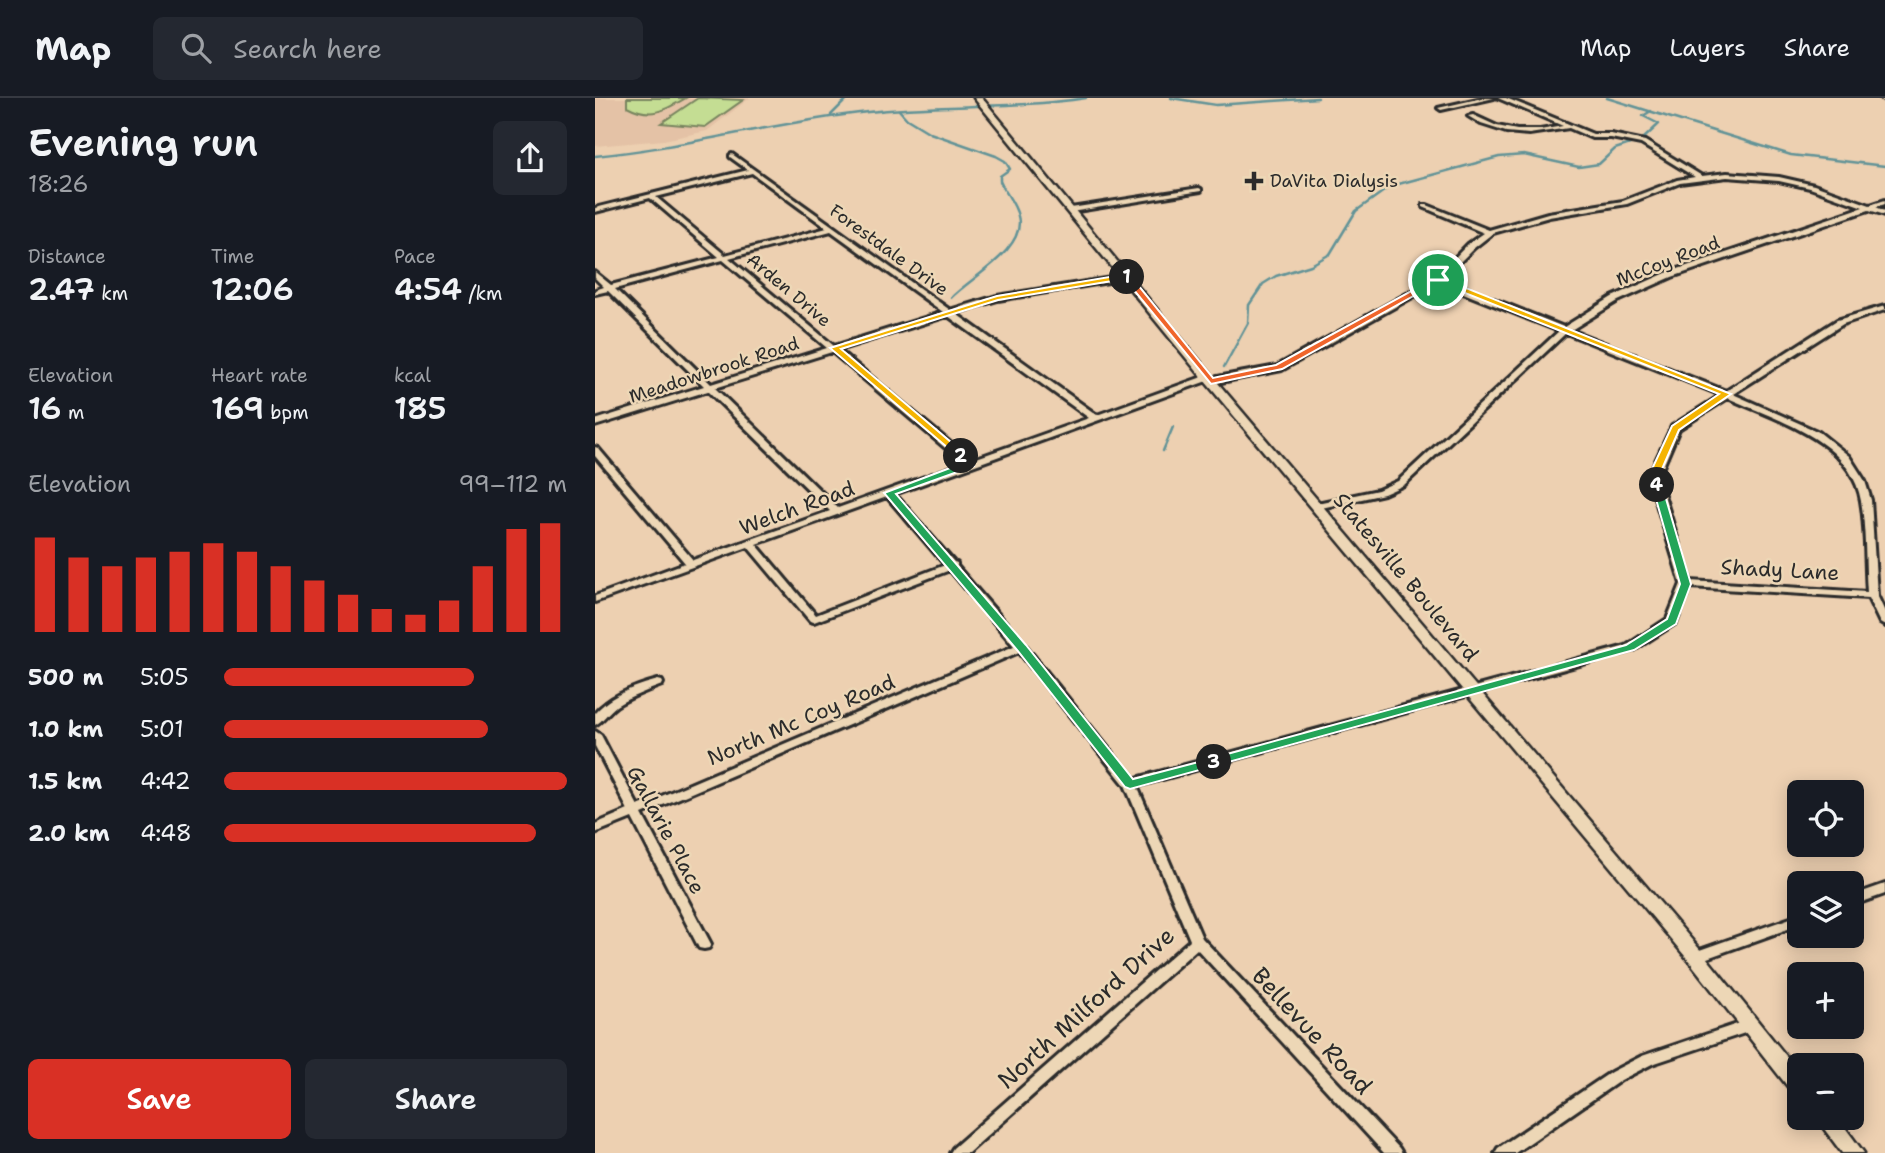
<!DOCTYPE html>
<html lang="en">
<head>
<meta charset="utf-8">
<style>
  :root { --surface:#171b24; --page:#242831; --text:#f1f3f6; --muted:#9ea1a6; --line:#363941; --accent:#d93025 }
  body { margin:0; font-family:"Shantell Sans",sans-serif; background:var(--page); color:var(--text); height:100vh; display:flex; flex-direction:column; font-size:26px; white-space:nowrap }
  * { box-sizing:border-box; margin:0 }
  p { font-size:23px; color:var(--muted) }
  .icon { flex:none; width:38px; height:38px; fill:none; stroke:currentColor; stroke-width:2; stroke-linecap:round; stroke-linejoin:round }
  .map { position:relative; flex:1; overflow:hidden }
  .drawer { display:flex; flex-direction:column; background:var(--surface); width:595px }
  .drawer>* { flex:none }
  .controls { position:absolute; left:1192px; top:682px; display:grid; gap:14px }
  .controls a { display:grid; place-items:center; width:77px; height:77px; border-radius:10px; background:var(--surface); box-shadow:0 4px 18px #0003; font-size:35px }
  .pin { position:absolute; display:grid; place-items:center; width:60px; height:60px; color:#fff; margin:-30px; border:4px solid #fff; border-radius:50%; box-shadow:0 2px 7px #0007 }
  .km { position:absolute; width:35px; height:35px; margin:-18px; border-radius:50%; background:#222; color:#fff; font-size:19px; line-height:35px; text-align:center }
  .round { display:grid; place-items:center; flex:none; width:74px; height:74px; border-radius:10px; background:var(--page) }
  .summary { display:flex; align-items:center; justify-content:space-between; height:119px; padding:0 28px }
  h1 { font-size:38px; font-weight:600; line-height:52px }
  .metrics { display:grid; grid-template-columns:repeat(3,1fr); gap:10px; height:119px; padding:7px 28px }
  .metrics div { display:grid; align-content:center }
  .metrics b { font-size:30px; font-weight:600 }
  .metrics small { font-size:19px; font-weight:400 }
  .metrics p { font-size:19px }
  .chart { height:196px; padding:14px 28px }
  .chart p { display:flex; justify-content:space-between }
  .chart svg { width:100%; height:126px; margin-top:7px; stroke:var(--accent); stroke-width:6 }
  .action { display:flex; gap:14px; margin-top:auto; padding:14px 28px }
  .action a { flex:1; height:80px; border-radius:10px; background:var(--accent); color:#fff; font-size:28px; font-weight:600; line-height:80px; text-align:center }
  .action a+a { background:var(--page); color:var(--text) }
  ul { padding:0 28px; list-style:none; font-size:23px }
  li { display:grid; grid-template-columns:112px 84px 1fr; align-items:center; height:52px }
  li i { height:18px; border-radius:9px; background:var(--accent) }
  header { display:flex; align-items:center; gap:42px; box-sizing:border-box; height:98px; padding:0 35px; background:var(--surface); border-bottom:2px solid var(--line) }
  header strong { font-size:33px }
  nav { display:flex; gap:38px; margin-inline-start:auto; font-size:24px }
  .search { width:490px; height:63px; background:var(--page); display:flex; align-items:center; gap:18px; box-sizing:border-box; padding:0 24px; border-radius:10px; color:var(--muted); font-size:26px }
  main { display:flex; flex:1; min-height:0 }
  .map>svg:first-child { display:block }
  .built { fill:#e4c2a6 }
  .green { fill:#c4dd93; stroke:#78845f; stroke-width:2 }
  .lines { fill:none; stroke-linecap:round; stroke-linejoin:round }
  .stream { stroke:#629397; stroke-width:2.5 }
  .street-casing { stroke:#2b2b2b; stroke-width:6 }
  .secondary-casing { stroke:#2b2b2b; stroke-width:5 }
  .street { fill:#edd7b6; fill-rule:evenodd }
  .secondary { fill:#edd7b6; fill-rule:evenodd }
  .rail-casing { stroke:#2b2b2b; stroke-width:4.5 }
  .rail { stroke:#edd7b6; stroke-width:2.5; stroke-dasharray:7; stroke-linecap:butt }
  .split-1 { fill:#f0652b; stroke:#fff; stroke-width:2 }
  .split-2 { fill:#f5b400; stroke:#fff; stroke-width:2 }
  .split-3 { fill:#22a559; stroke:#fff; stroke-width:2 }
  .split-4 { fill:#22a559; stroke:#fff; stroke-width:2 }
  .split-5 { fill:#f5b400; stroke:#fff; stroke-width:2 }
  .poi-dot { fill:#2b2b2b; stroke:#edd7b6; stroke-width:2.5 }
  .labels { text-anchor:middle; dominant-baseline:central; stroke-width:5; stroke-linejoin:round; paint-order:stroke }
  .far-poi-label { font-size:18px; fill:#2b2b2b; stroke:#edd7b6; text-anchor:start }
  .far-street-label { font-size:18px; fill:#2b2b2b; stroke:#edd7b6 }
  .street-label { font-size:21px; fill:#2b2b2b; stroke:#edd7b6 }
  .near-street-label { font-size:24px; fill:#2b2b2b; stroke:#edd7b6 }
</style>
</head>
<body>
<header>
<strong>Map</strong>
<div class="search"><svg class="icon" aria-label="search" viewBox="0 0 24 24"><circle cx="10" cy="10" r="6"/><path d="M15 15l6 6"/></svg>Search here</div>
<nav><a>Map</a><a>Layers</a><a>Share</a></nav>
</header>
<main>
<section class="drawer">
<div class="summary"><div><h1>Evening run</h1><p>18:26</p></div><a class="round"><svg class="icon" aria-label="share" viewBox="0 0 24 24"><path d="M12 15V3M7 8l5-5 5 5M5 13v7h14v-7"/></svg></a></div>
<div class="metrics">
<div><p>Distance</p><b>2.47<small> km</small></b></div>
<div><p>Time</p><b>12:06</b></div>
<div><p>Pace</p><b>4:54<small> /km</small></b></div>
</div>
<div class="metrics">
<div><p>Elevation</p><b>16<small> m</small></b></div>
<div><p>Heart rate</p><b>169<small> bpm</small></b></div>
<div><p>kcal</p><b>185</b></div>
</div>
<div class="chart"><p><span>Elevation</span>99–112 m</p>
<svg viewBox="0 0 160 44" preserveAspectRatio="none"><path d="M5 44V11M15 44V18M25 44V21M35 44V18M45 44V16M55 44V13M65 44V16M75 44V21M85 44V26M95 44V31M105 44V36M115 44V38M125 44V33M135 44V21M145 44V8M155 44V6"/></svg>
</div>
<ul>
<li><b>500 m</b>5:05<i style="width:73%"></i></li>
<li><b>1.0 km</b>5:01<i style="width:77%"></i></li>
<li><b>1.5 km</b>4:42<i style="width:100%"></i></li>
<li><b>2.0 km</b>4:48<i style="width:91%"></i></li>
</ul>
<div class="action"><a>Save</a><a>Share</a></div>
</section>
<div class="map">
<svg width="1290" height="1055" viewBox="0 0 1290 1055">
  <rect width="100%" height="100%" fill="#edd0b1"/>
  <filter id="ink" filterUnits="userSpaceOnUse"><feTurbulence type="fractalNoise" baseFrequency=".0143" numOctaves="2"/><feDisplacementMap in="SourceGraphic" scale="14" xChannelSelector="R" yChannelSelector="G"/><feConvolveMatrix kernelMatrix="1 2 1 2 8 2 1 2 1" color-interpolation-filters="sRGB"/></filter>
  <g filter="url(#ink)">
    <!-- built -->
    <path class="built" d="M0,0H155L112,33L69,42L0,48Z"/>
    <!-- green -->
    <g class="green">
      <path d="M32,0H91C69,13 56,21 32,8Z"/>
      <path d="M103,0L148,2L110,29L66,25Z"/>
    </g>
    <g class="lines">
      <!-- stream -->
      <g class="stream">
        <path d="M576,0L621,7L723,0"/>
        <path d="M1012,0L1196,57L1290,68"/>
        <path d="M304,12L312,21L335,35L401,58L410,63L415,71L405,78V83C410,95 420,105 423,118C432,151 376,179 356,200"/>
        <path d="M236,17L253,0"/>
        <path d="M1047,42L1064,26L1048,18L1056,13"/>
        <path d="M0,58C92,49 181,24 273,14C346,6 419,11 491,0"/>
        <path d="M629,269L653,225L654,207L668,186L681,178L716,167L735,156L761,113L796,88L904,59L929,57L984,69L1004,66L1020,51L1041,44"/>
        <path d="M568,353L578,329"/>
      </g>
      <defs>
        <g id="street">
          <path d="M887,0H899L846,12L843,10Z"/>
          <path d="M903,0H911L998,36H1016L1050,43L1107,78L1132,75L1184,79L1219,87L1275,107L1290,102V106L1281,109L1290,113V117L1274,112L1077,179L1023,203L976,232L1131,293L1242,222L1290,208V212L1248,226L1138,296L1224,334L1254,358L1270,383L1276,402L1282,497L1290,514V528L1285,525L1273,500L1095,489L1081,525L1039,552L542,688L607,840L804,1050L807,1055H789L602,851L373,1055H355L358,1050L595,842L530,687L424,554L47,716L116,846L114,850L109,851L104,850L37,720L0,735V726L33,712L0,648V633L6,637L43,708L419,548L355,472L219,524L215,523L153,449L0,504V498L90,465L0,358V349L3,350L98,462L235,413L113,293L0,328V322L109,288L13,193L0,196V192L9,189L0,180V174L16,187L124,159L55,100L0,114V110L153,72L135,59V57L137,56L355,212L402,198L535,177V181H532L403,202L360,215L502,317L610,278H616L617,280L682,268L840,180L873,146L889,135L828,109V107H832L894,132L953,115L1028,103L1082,82L1100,79L1046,46L1016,40H997L974,30L934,36L911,34L886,26L873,18L878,17L902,28L922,32H945L968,28ZM157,75L232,130L130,157L61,99ZM1132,79L1184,83L1215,90L1268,109L1071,175L1017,199L969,229L848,181L879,150L898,135L954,119L1032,106L1085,85ZM236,133L348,214L239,248L134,160ZM128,162L232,250L116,286L20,191ZM843,185L964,233L803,383L783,392L722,405L717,408L722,411L789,396L809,387L971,235L1126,297L1077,328L1057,371V390L1086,486L1072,521L1031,548L538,681L430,547L362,468V465L359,464L300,396L612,283L616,286L687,272ZM353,218L494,320L376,362L244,252ZM237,254L368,365L243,410L120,290ZM1133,300C1181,322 1256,342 1266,403C1271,430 1270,465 1272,494L1095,483L1067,390V371L1084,331ZM292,399L350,467L221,517L161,446Z"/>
          <path d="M604,90L606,91V93L476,114L473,112L476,110Z"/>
          <path d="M63,582L67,583L68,585L67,587C51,593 35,599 21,608C13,614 8,623 0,627V615C16,597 40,588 63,582Z"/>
          <path d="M1290,786V796L1256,808V798Z"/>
          <path d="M1204,817V827L1101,864L1096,863L1094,859L1096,855Z"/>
          <path d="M1154,922L1159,924L1161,928L1159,932L1057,966L1026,982L920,1055H900L903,1050L1016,974L1047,958Z"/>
        </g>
        <g id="secondary">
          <path d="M379,0H387L617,278L1107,854L1204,974V996L1197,994L1095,864L609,282Z"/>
          <path d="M1221,1020H1243L1269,1055H1247Z"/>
        </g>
      </defs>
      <!-- street casing -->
      <use href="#street" class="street-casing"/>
      <!-- secondary casing -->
      <use href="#secondary" class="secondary-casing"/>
      <!-- street -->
      <use href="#street" class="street"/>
      <!-- secondary -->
      <use href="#secondary" class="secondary"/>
      <defs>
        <path id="rail" d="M1285,0L1290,3"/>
      </defs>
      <!-- rail casing -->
      <use href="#rail" class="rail-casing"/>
      <!-- rail -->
      <use href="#rail" class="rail"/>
    </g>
  </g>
  <!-- split-1 -->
  <path class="split-1" d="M529,177H535L618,280L681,267L840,180L847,182L687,271L616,286L529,180Z"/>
  <!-- split-2 -->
  <path class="split-2" d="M532,176L535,180L403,202L246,251L370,356L371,358L366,361L235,250L402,198Z"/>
  <!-- split-3 -->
  <path class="split-3" d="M366,355L379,363V368L301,396L431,547L538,681L619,660L625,664L623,667L535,691L530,689L422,552L289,395L368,365L361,358Z"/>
  <!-- split-4 -->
  <path class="split-4" d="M1062,384L1067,387L1096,486L1081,526L1039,552L619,668L614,667V661L1031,547L1072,521L1085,486L1057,387Z"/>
  <!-- split-5 -->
  <path class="split-5" d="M840,180H846L1136,296L1084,332L1067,371V387L1059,389L1057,371L1077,328L1124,296L840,183Z"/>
  <!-- markers -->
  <path class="poi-dot" d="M655.5 72.5h7v7h7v7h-7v7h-7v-7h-7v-7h7z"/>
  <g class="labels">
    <!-- far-poi labels -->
    <g class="far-poi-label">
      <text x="675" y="83">DaVita Dialysis</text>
    </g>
    <!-- far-street labels -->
    <g class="far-street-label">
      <text transform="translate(294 152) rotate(36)">Forestdale Drive</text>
      <text transform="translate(1073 163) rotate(-21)">McCoy Road</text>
      <text transform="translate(194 192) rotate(40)">Arden Drive</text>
      <text transform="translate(119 272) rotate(-18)">Meadowbrook Road</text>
    </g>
    <!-- street labels -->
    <g class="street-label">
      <text transform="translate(202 410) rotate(-20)">Welch Road</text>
      <text transform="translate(1185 472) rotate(3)">Shady Lane</text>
      <text transform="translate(811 479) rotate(50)">Statesville Boulevard</text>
      <text transform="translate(206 622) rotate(-23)">North Mc Coy Road</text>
      <text transform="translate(71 732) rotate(62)">Gallarie Place</text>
    </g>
    <!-- near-street labels -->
    <g class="near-street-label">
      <text transform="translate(491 910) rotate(-42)">North Milford Drive</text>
      <text transform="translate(717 933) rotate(47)">Bellevue Road</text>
    </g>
  </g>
</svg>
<div class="controls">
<a><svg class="icon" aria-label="locate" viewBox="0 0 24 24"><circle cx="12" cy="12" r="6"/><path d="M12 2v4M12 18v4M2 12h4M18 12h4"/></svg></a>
<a><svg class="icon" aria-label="layers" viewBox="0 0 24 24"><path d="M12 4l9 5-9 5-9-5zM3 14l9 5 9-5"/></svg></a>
<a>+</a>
<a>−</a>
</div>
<div class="pin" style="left:843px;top:182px;background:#1e9e55"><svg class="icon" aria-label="arrive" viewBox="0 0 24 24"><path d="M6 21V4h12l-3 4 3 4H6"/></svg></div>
<b class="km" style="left:532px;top:179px">1</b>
<b class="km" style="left:366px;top:358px">2</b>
<b class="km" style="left:619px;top:664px">3</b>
<b class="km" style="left:1062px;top:387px">4</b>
</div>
</main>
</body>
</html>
